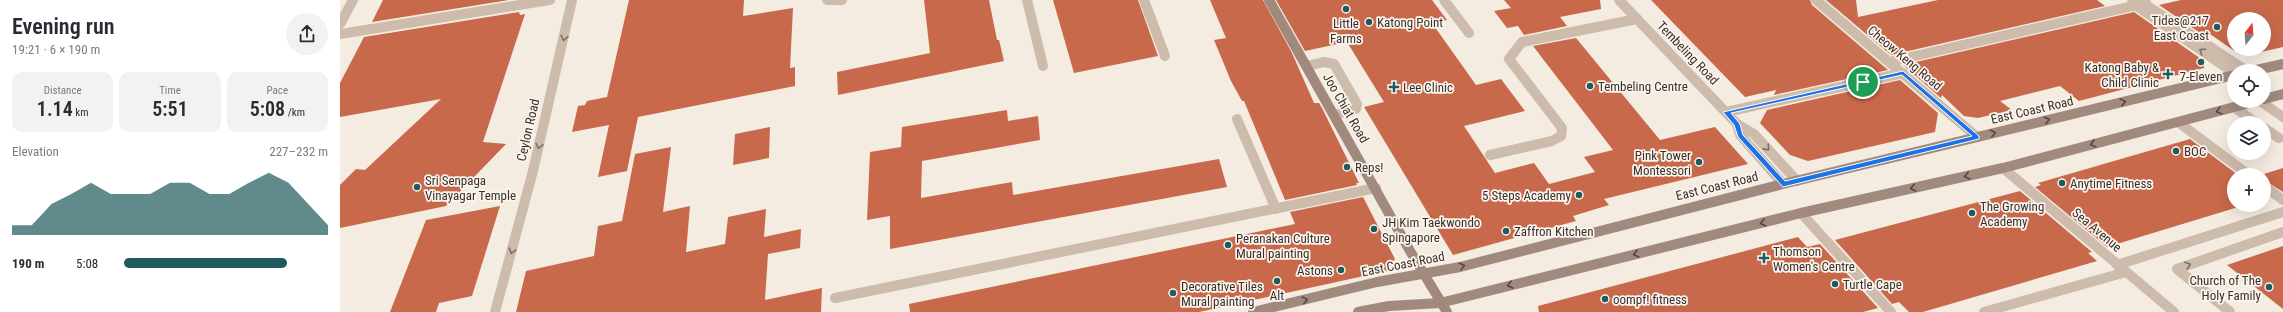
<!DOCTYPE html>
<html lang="en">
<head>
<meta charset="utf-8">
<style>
  :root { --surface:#fff; --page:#f2f2f3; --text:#2b2b33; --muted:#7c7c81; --accent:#1f5a5e }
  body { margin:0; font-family:"Roboto Condensed",sans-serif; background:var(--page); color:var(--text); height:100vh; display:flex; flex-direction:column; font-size:15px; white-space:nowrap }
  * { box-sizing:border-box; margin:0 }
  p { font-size:13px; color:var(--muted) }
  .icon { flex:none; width:22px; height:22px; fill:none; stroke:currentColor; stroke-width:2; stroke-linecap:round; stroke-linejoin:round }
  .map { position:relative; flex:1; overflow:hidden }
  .drawer { display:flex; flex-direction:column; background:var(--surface); width:340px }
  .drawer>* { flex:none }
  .needle { width:26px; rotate:17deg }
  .tools { position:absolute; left:1887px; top:12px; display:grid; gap:8px }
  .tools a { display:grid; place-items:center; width:44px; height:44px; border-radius:50%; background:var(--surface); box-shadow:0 4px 16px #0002; font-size:20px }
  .pin { position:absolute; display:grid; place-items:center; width:34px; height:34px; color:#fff; margin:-17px; border:2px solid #fff; border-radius:50%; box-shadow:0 1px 4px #0007 }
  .round { display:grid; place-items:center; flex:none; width:42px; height:42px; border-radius:21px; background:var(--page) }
  .headline { display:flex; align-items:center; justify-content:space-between; height:68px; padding:0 12px }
  h1 { font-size:22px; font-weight:600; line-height:30px }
  .metrics { display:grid; grid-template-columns:repeat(3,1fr); gap:6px; height:68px; padding:4px 12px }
  .metrics div { display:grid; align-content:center; border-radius:10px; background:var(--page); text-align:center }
  .metrics b { font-size:20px; font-weight:600 }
  .metrics small { font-size:11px; font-weight:400 }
  .metrics p { font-size:11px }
  .chart { height:112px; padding:8px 12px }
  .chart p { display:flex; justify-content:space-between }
  .chart svg { width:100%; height:72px; margin-top:4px; fill:var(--accent); opacity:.7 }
  ul { padding:0 12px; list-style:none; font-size:13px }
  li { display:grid; grid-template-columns:64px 48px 1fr; align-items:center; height:30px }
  li i { height:10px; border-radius:5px; background:var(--accent) }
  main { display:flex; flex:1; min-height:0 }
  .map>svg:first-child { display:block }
  .building { fill:#c8694b; fill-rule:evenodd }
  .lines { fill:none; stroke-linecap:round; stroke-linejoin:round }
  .lane { stroke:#cdbbac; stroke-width:10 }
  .street { stroke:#cdbbac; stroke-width:10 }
  .secondary { stroke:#a18a7d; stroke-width:10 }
  .oneway { stroke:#7d6f65 }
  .oneway2 { stroke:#544640 }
  .route { fill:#1a73e8; stroke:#fff; fill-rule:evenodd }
  .poi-dot { fill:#1f5a5e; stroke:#fbf5ee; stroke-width:1.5 }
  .labels { text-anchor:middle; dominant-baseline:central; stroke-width:3.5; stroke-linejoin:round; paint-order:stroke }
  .poi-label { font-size:13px; fill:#3b302b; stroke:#fbf5ee; text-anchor:start }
  .street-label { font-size:13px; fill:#3b302b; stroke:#fbf5ee }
</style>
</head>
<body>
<main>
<section class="drawer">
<div class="headline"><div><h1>Evening run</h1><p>19:21 · 6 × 190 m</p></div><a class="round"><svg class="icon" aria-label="share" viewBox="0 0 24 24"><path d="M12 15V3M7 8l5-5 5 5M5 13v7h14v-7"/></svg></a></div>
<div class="metrics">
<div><p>Distance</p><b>1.14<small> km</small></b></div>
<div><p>Time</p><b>5:51</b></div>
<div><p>Pace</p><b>5:08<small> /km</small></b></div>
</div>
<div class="chart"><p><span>Elevation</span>227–232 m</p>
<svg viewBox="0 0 160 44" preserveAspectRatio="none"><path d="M0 44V38L10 38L20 25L30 19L40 12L50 19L60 19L70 19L80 12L90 12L100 19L110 19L120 12L130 6L140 12L150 25L160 38V44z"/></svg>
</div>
<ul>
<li><b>190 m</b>5:08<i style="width:80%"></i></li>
</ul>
</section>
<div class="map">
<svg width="1943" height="312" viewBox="0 0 1943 312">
  <rect width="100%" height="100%" fill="#f4ebe1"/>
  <!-- building -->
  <g class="building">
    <path d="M43,0H169L32,22Z"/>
    <path d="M289,0H404L403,16L453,8L450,68L455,67V86L298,117L287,171L258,177L269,125L232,132L238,106L245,105L247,101L267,97Z"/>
    <path d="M584,0H649L657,40H659L664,61L498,95L497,72L590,53Z"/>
    <path d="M713,0H798L818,56L734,73Z"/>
    <path d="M870,0H923L952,53L974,103H979L982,108L1019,183H1016L1017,185L945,200L904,101H902L891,81L874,40L886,38Z"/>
    <path d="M936,0H1092L1107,20L1092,23L1136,85L1161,79L1185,111L1124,126L1155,173L1194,163L1209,184L1255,172L1244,157L1273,150L1193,46L1236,38L1320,140L1375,127L1408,164L1264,199L1269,205L1233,216L1236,221L1113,255L1024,107L1044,102L1007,42L965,51Z"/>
    <path d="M1164,0H1260L1261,9L1220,17L1227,26L1184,35L1178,26L1167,28L1154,11L1171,8Z"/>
    <path d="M1311,0H1470L1472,5L1548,70L1434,95L1436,90L1405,97Z"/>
    <path d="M1486,0H1516L1518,17L1598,0H1757L1765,6L1551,55Z"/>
    <path d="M1841,0H1943V47L1912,54L1893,50L1867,32L1866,37L1819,5ZM1894,19H1924V49H1894Z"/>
    <path d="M179,12L180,15L185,14L143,142L166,144L106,206L0,228V185L16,169L25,170L101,99L0,117V83L24,37Z"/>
    <path d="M1794,12L1864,61V68L1739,101L1720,86L1660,101L1672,110L1638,118L1624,116L1602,95L1601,98L1563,65Z"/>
    <path d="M1560,80L1598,113L1595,132L1468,161L1450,155L1420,123L1427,110Z"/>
    <path d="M667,110L668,121L698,116L700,140L582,161L581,198L672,182L673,195L879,159L887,187L550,249V216L527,220L530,152L561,147L562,127Z"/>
    <path d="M430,127L429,158L393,165L395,134Z"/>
    <path d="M1850,139L1898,175H1894V205H1905L1767,247L1695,187L1701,185L1698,183Z"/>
    <path d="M331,147L323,212L350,206L346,252L385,244L388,217L426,209L424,237L461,229L460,248L428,254L425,300L482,288L481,312H176L186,271L254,256L258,226L282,221L295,154Z"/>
    <path d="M1943,168V192L1924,180V175H1921Z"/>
    <path d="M1680,191L1752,252L1748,253L1757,261L1583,312H1569L1559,302L1552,304L1495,240Z"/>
    <path d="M1023,197L1055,259L1047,271L859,312H570L569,304L955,224L950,212Z"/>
    <path d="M160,206L132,296L99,303L96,312H50L86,220Z"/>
    <path d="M1458,237L1467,247L1480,244L1538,308L1523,312H1199L1198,306Z"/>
    <path d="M1943,246V309L1887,265Z"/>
  </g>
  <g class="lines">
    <!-- lane -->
    <g class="lane">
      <path d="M804,0L825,56"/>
      <path d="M1104,0L1129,33"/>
      <path d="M967,66L984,62L994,64L1017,104L1016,109L994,115"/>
      <path d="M1894,107L1916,123"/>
      <path d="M897,119L936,209"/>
      <path d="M1838,122L1909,175"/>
      <path d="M1924,128L1939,138"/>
      <path d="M1150,155L1212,141L1221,136L1222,128L1169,59L1182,42L1297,19"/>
      <path d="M1924,186L1943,200"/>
      <path d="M1777,265L1943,212"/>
      <path d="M495,298L1036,188"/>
      <path d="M1644,312L1786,272"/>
      <path d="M1890,312L1837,269L1943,232"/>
    </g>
    <!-- street -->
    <g class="street">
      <path d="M487,0H502"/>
      <path d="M687,0L703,66"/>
      <path d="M1279,0L1397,124L1414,134L1457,181"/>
      <path d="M1476,0L1637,137"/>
      <path d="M1800,1L1907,71"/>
      <path d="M1792,3L1894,73"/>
      <path d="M0,24L13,0"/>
      <path d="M0,34L210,0"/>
      <path d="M1549,62L1806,3"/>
      <path d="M1920,101L1943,117"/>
      <path d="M1386,112L1563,73"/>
      <path d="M1397,124L1400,135L1443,184"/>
      <path d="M1663,168L1834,312"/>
      <path d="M1461,213L1551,312"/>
      <path d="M155,312L193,171L232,0"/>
    </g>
    <!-- secondary -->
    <g class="secondary">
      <path d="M929,0L1070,251L1107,312"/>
      <path d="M1912,71L1943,64"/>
      <path d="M1924,99L1943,94"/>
      <path d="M913,312L1037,282L1120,267L1443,184L1894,75"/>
      <path d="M1018,312L1049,306L1100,303L1461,213L1663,168L1917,101"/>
    </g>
  </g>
  <!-- one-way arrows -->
  <defs><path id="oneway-chevron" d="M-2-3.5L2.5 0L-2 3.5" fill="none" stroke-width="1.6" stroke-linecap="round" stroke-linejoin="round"/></defs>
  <g class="oneway">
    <use href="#oneway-chevron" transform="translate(224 38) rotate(103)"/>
    <use href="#oneway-chevron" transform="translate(1862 51) rotate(-146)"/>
    <use href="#oneway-chevron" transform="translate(199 146) rotate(103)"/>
    <use href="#oneway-chevron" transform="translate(1427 148) rotate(48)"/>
    <use href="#oneway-chevron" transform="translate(172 251) rotate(105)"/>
    <use href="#oneway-chevron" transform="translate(1848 265) rotate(-19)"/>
  </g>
  <g class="oneway2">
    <use href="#oneway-chevron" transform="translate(1783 102) rotate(-14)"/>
    <use href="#oneway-chevron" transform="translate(1879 111) rotate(165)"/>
    <use href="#oneway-chevron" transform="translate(1707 120) rotate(-13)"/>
    <use href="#oneway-chevron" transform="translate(1653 133) rotate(-14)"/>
    <use href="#oneway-chevron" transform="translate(1753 144) rotate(165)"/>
    <use href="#oneway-chevron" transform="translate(1627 176) rotate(167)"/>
    <use href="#oneway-chevron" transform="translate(1573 188) rotate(167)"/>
    <use href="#oneway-chevron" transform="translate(1423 223) rotate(166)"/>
    <use href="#oneway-chevron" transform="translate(1296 254) rotate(166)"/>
    <use href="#oneway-chevron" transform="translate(1122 266) rotate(-14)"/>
    <use href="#oneway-chevron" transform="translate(1170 285) rotate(166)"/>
    <use href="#oneway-chevron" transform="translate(965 300) rotate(-13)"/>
  </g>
  <!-- route -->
  <path class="route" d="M1563,71L1639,136V139L1443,187L1398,137L1394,125L1383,112ZM1562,75L1632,136L1445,181L1403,135L1400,124L1391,113Z"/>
  <!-- markers -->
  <g class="poi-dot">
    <circle cx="1006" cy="9" r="4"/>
    <circle cx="1029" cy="22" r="4"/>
    <circle cx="1877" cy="27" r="4"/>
    <circle cx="1861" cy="62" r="4"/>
    <path d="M1826 68h4v4h4v4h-4v4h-4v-4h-4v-4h4z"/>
    <circle cx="1250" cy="86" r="4"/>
    <path d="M1052 81h4v4h4v4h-4v4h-4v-4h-4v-4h4z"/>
    <circle cx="1836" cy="151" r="4"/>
    <circle cx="1359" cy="162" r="4"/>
    <circle cx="1007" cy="167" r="4"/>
    <circle cx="1722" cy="183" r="4"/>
    <circle cx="77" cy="187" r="4"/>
    <circle cx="1239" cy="195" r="4"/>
    <circle cx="1632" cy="213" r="4"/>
    <circle cx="1034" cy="229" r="4"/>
    <circle cx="1166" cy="231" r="4"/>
    <circle cx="888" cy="245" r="4"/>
    <path d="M1422 252h4v4h4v4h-4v4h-4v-4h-4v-4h4z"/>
    <circle cx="1001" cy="270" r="4"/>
    <circle cx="937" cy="281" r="4"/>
    <circle cx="1495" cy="284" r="4"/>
    <circle cx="1929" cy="287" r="4"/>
    <circle cx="833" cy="293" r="4"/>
    <circle cx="1265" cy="299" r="4"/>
  </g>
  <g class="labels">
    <!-- poi labels -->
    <g class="poi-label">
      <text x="1869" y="20" text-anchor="end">Tides@217<tspan x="1869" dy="15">East Coast</tspan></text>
      <text x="1037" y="22">Katong Point</text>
      <text x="1006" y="23" text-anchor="middle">Little<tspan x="1006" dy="15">Farms</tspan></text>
      <text x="1819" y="67" text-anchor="end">Katong Baby &amp;<tspan x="1819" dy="15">Child Clinic</tspan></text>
      <text x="1861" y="76" text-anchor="middle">7-Eleven</text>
      <text x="1258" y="86">Tembeling Centre</text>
      <text x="1063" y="87">Lee Clinic</text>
      <text x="1844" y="151">BOC</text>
      <text x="1351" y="155" text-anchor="end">Pink Tower<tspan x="1351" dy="15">Montessori</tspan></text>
      <text x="1015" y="167">Reps!</text>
      <text x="85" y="180">Sri Senpaga<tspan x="85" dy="15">Vinayagar Temple</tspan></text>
      <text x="1730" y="183">Anytime Fitness</text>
      <text x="1231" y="195" text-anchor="end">5 Steps Academy</text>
      <text x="1640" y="206">The Growing<tspan x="1640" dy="15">Academy</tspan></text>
      <text x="1042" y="222">JH Kim Taekwondo<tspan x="1042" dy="15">Spingapore</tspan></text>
      <text x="1174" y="231">Zaffron Kitchen</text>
      <text x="896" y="238">Peranakan Culture<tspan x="896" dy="15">Mural painting</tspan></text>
      <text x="1433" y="251">Thomson<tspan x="1433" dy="15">Women's Centre</tspan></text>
      <text x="993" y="270" text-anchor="end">Astons</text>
      <text x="1921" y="280" text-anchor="end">Church of The<tspan x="1921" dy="15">Holy Family</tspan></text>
      <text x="1503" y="284">Turtle Cape</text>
      <text x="841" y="286">Decorative Tiles<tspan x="841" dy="15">Mural painting</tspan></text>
      <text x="937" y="295" text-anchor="middle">Alt</text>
      <text x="1273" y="299">oompf! fitness</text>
    </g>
    <!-- street labels -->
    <g class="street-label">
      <text transform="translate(1348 53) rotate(46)">Tembeling Road</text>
      <text transform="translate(1565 58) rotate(40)">Cheow Keng Road</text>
      <text transform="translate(1006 108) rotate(60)">Joo Chiat Road</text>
      <text transform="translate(1692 110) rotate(-13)">East Coast Road</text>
      <text transform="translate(188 130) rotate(-77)">Ceylon Road</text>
      <text transform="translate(1377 186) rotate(-14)">East Coast Road</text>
      <text transform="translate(1757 230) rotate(40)">Sea Avenue</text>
      <text transform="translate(1063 264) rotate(-11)">East Coast Road</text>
    </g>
  </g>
</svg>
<div class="tools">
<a><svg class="needle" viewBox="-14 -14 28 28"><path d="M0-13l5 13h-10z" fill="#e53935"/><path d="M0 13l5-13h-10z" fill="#7c7c81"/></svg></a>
<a><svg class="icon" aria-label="locate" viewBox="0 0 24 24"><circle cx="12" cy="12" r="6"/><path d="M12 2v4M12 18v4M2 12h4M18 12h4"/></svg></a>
<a><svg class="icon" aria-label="layers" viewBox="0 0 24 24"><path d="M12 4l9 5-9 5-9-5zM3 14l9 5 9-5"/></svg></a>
<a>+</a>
</div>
<div class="pin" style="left:1523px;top:82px;background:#1e9e55"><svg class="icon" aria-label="arrive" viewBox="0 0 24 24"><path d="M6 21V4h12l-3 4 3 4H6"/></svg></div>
</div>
</main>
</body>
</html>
